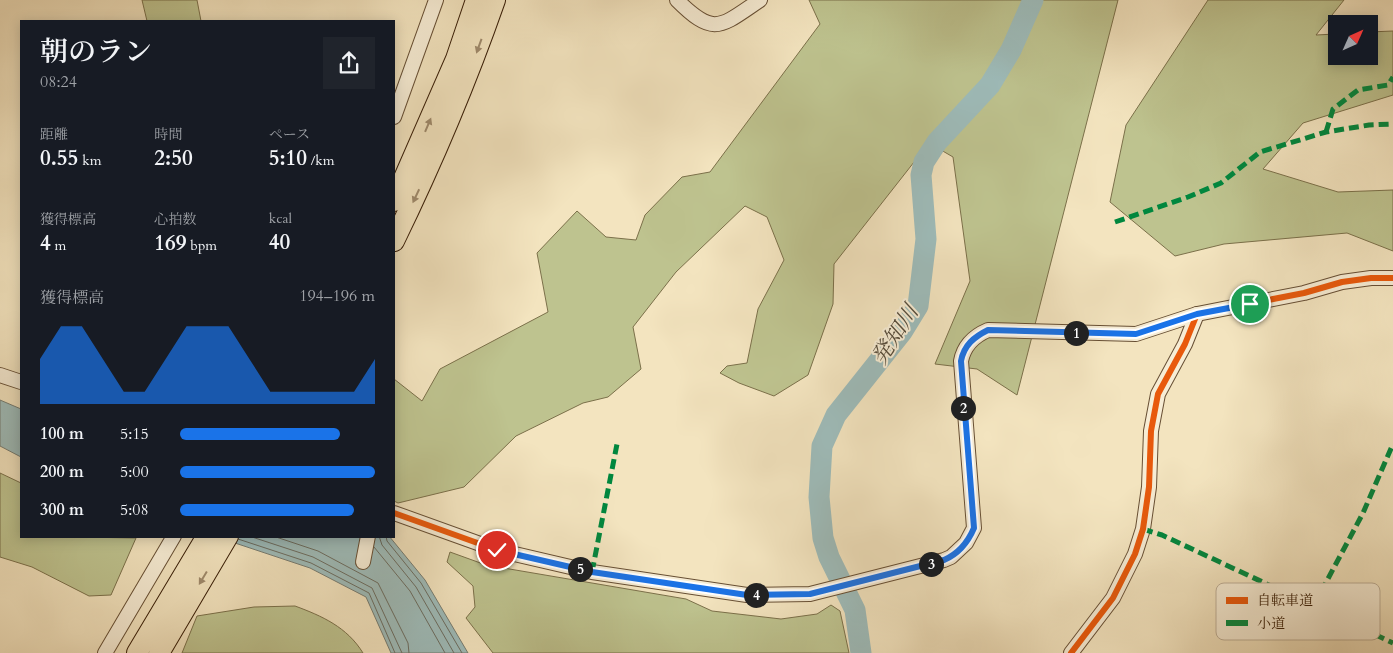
<!DOCTYPE html>
<html lang="ja">
<head>
<meta charset="utf-8">
<style>
  :root { --surface:#171b24; --page:#20242c; --text:#f1f3f6; --muted:#9ea1a6; --accent:#1a73e8 }
  body { margin:0; font-family:Cardo,"Noto Serif JP",serif; background:var(--page); color:var(--text); height:100vh; display:flex; flex-direction:column; font-size:19px; white-space:nowrap }
  * { box-sizing:border-box; margin:0 }
  p { font-size:16px; color:var(--muted) }
  .icon { flex:none; width:28px; height:28px; fill:none; stroke:currentColor; stroke-width:2; stroke-linecap:round; stroke-linejoin:round }
  .map { position:relative; flex:1; overflow:hidden }
  .sheet { position:absolute; left:20px; top:20px; width:375px; height:518px; display:flex; flex-direction:column; background:var(--surface); border-radius:0px; box-shadow:0 2px 12px #0003 }
  .sheet>* { flex:none }
  .needle { width:32px; rotate:45deg }
  .controls { position:absolute; left:1328px; top:15px; display:grid; gap:10px }
  .controls a { display:grid; place-items:center; width:50px; height:50px; border-radius:0px; background:var(--surface); box-shadow:0 2px 12px #0003; font-size:25px }
  .pin { position:absolute; display:grid; place-items:center; width:42px; height:42px; color:#fff; margin:-21px; border:2px solid #fff; border-radius:50%; box-shadow:0 1px 5px #0007 }
  .km { position:absolute; width:25px; height:25px; margin:-12px; border-radius:50%; background:#222; color:#fff; font-size:14px; line-height:25px; text-align:center }
  .round { display:grid; place-items:center; flex:none; width:52px; height:52px; border-radius:0px; background:var(--page) }
  .headline { display:flex; align-items:center; justify-content:space-between; height:85px; padding:0 20px }
  h1 { font-size:28px; font-weight:600; line-height:38px }
  .figures { display:grid; grid-template-columns:repeat(3,1fr); gap:8px; height:85px; padding:5px 20px }
  .figures div { display:grid; align-content:center }
  .figures b { font-size:21px; font-weight:600 }
  .figures small { font-size:14px; font-weight:400 }
  .figures p { font-size:14px }
  .chart { height:140px; padding:10px 20px }
  .chart p { display:flex; justify-content:space-between }
  .chart svg { width:100%; height:90px; margin-top:5px; fill:var(--accent); opacity:.7 }
  ul { padding:0 20px; list-style:none; font-size:16px }
  li { display:grid; grid-template-columns:80px 60px 1fr; align-items:center; height:38px }
  li i { height:12px; border-radius:6px; background:var(--accent) }
  .map>svg:first-child { display:block }
  .green { fill:#bec38f; stroke:#7b704a }
  .water { fill:#9ebcba; stroke:#757c72 }
  .lines { fill:none; stroke-linecap:round; stroke-linejoin:round }
  .shore { stroke:#6b6c60; stroke-width:1 }
  .river { stroke:#9ebcba; stroke-width:21 }
  .minor-casing { stroke:#674f34; stroke-width:16 }
  .highway-casing { stroke:#381d06; stroke-width:22 }
  .minor { stroke:#f7edd5; stroke-width:14 }
  .highway { stroke:#f3e4bf; stroke-width:20 }
  .quiet { stroke:#00873e; stroke-width:5; stroke-dasharray:10 5; stroke-linecap:butt }
  .cycleway-casing { stroke:#f7edd5; stroke-width:9 }
  .cycleway { stroke:#e8590c; stroke-width:6 }
  .oneway { fill:#9f8a6c }
  .route-casing { stroke:#fff; stroke-width:10 }
  .route { stroke:#1a73e8; stroke-width:6 }
  .labels { text-anchor:middle; dominant-baseline:central; stroke-width:4; stroke-linejoin:round; paint-order:stroke }
  .water-label { font-size:22px; font-style:italic; fill:#574d3c; stroke:#f7edd5 }
  .key { fill:#f7edd5; stroke:#beaf97; stroke-width:1 }
  .key-label { font-size:14px; fill:#381d06 }
</style>
</head>
<body>
<div class="map">
<svg width="1393" height="653" viewBox="0 0 1393 653">
  <rect width="100%" height="100%" fill="#f3e4bf"/>
  <filter id="stains"><feTurbulence type="fractalNoise" baseFrequency=".004" numOctaves="4"/><feColorMatrix values="0 0 0 0 .2 0 0 0 0 .09 0 0 0 0 .02 0 0 0 .5 -.17"/></filter>
  <radialGradient id="worn" r=".72"><stop offset=".6" stop-color="#630" stop-opacity="0"/><stop offset="1" stop-color="#630" stop-opacity=".3"/></radialGradient>
  <!-- green -->
  <g class="green">
    <path d="M142,0H197L201,21H147Z"/>
    <path d="M809,0H1118L1017,395L977,369L935,364L970,281L953,157L929,143L834,264L833,304L808,375L774,396L739,383L720,373L727,366L747,363L758,309L784,260L767,217L745,206L676,272L633,327L641,369L608,397L583,403L516,436L464,487L398,503L394,501V379L422,401L440,369L548,312L537,253L577,211L606,237L636,240L645,215L682,177L710,172L820,24Z"/>
    <path d="M1208,0H1344L1316,35L1336,34V56H1369V32L1393,31V95L1303,123L1263,169L1338,192L1393,190V251L1347,233L1224,244L1175,256L1110,202L1126,125Z"/>
    <path d="M0,473L21,483V536L136,538L111,595L89,596L32,567L0,557Z"/>
    <path d="M450,552L486,565L686,599L712,611L781,619L817,614L831,605L840,611L849,653H493L466,618L475,607L473,586L447,562Z"/>
    <path d="M295,606C322,616 347,627 363,653H182L197,616L254,607Z"/>
  </g>
  <!-- water -->
  <g class="water">
    <path d="M0,400L21,409V457L0,446Z"/>
    <path d="M214,536H389L425,580L468,653H391L366,597L310,568Z"/>
  </g>
  <g class="lines">
    <!-- shore -->
    <g class="shore">
      <path d="M249,536L313,557L372,588L402,653"/>
      <path d="M273,536L318,551L378,583L408,643L409,653"/>
      <path d="M379,536L382,545L416,587L454,653"/>
      <path d="M386,536L387,541L421,583L462,653"/>
      <path d="M238,539L311,563L369,593L395,653"/>
      <path d="M374,547L410,591L445,653"/>
    </g>
    <!-- river -->
    <path class="river" d="M861,653L855,610L829,557L823,538L819,497L822,446L836,415L902,332L918,306L926,239L921,175L924,162L937,142L990,85L1011,50L1033,0"/>
    <defs>
      <g id="minor">
        <path d="M677,0C714,37 720,27 760,0"/>
        <path d="M394,117L436,0"/>
        <path d="M0,375L21,382"/>
        <path d="M394,513L497,550L592,572L747,595L810,594L944,560L951,557L966,543L974,528L961,361C964,345 974,336 988,330L1136,334L1197,314L1304,293L1342,282L1371,278H1393"/>
        <path d="M363,562L368,536"/>
        <path d="M105,653L174,536"/>
        <path d="M1071,653L1113,598L1135,554L1143,529L1149,487L1151,431L1158,394L1185,344L1197,314"/>
      </g>
      <g id="highway">
        <path d="M394,201L456,59L476,0"/>
        <path d="M394,241C432,163 466,83 495,0"/>
        <path d="M137,653L207,536"/>
        <path d="M159,653L228,536"/>
      </g>
    </defs>
    <!-- minor casing -->
    <use href="#minor" class="minor-casing"/>
    <!-- highway casing -->
    <use href="#highway" class="highway-casing"/>
    <!-- minor -->
    <use href="#minor" class="minor"/>
    <!-- highway -->
    <use href="#highway" class="highway"/>
    <!-- quiet -->
    <g class="quiet">
      <path d="M1326,132L1333,109L1358,90L1388,85L1393,77"/>
      <path d="M1115,222L1188,197L1221,183L1260,152L1326,132L1369,125L1393,124"/>
      <path d="M1143,529L1162,535L1393,643"/>
      <path d="M592,572L617,444"/>
      <path d="M1314,605L1363,513L1393,444"/>
    </g>
    <defs>
      <g id="cycleway">
        <path d="M394,513L497,550L592,572L747,595L810,594L944,560L951,557L966,543L974,528L961,361C964,345 974,336 988,330L1136,334L1197,314L1304,293L1342,282L1371,278H1393"/>
        <path d="M1071,653L1113,598L1135,554L1143,529L1149,487L1151,431L1158,394L1185,344L1197,314"/>
      </g>
    </defs>
    <!-- cycleway casing -->
    <use href="#cycleway" class="cycleway-casing"/>
    <!-- cycleway -->
    <use href="#cycleway" class="cycleway"/>
  </g>
  <!-- one-way arrows -->
  <defs><path id="oneway-solid" d="M-6-.8H1V-3.2L6.5 0L1 3.2V.8H-6Z" transform="scale(1.25)"/></defs>
  <g class="oneway">
    <use href="#oneway-solid" transform="translate(479 46) rotate(110)"/>
    <use href="#oneway-solid" transform="translate(428 125) rotate(-67)"/>
    <use href="#oneway-solid" transform="translate(416 196) rotate(115)"/>
    <use href="#oneway-solid" transform="translate(203 578) rotate(121)"/>
  </g>
  <g class="lines">
    <defs>
      <path id="route" d="M497,550L592,572L747,595L810,594L944,560C958,554 968,542 974,528L961,361C964,345 974,337 988,330L1136,334L1197,314L1250,304"/>
    </defs>
    <!-- route casing -->
    <use href="#route" class="route-casing"/>
    <!-- route -->
    <use href="#route" class="route"/>
  </g>
  <g class="labels">
    <!-- water labels -->
    <g class="water-label">
      <text transform="translate(895 335) rotate(-57)">発知川</text>
    </g>
  </g>
  <!-- legend -->
  <rect x="1216" y="583" width="164" height="57" rx="8" class="key"/>
  <rect x="1226" y="597" width="22" height="7" fill="#e8590c"/>
  <rect x="1226" y="620" width="22" height="6" fill="#00873e"/>
  <g class="key-label">
    <text x="1257" y="605">自転車道</text>
    <text x="1257" y="628">小道</text>
  </g>
  <rect width="100%" height="100%" filter="url(#stains)"/>
  <rect width="100%" height="100%" fill="url(#worn)"/>
</svg>
<div class="controls">
<a><svg class="needle" viewBox="-14 -14 28 28"><path d="M0-13l5 13h-10z" fill="#e53935"/><path d="M0 13l5-13h-10z" fill="#9ea1a6"/></svg></a>
</div>
<div class="pin" style="left:1250px;top:304px;background:#1e9e55"><svg class="icon" aria-label="arrive" viewBox="0 0 24 24"><path d="M6 21V4h12l-3 4 3 4H6"/></svg></div>
<div class="pin" style="left:497px;top:550px;background:#d93025"><svg class="icon" aria-label="check" viewBox="0 0 24 24"><path d="M5 12l5 5 9-10"/></svg></div>
<b class="km" style="left:1076px;top:333px">1</b>
<b class="km" style="left:963px;top:408px">2</b>
<b class="km" style="left:931px;top:564px">3</b>
<b class="km" style="left:756px;top:595px">4</b>
<b class="km" style="left:580px;top:569px">5</b>
<section class="sheet">
<div class="headline"><div><h1>朝のラン</h1><p>08:24</p></div><a class="round"><svg class="icon" aria-label="share" viewBox="0 0 24 24"><path d="M12 15V3M7 8l5-5 5 5M5 13v7h14v-7"/></svg></a></div>
<div class="figures">
<div><p>距離</p><b>0.55<small> km</small></b></div>
<div><p>時間</p><b>2:50</b></div>
<div><p>ペース</p><b>5:10<small> /km</small></b></div>
</div>
<div class="figures">
<div><p>獲得標高</p><b>4<small> m</small></b></div>
<div><p>心拍数</p><b>169<small> bpm</small></b></div>
<div><p>kcal</p><b>40</b></div>
</div>
<div class="chart"><p><span>獲得標高</span>194–196 m</p>
<svg viewBox="0 0 160 44" preserveAspectRatio="none"><path d="M0 44V22L10 6L20 6L30 22L40 38L50 38L60 22L70 6L80 6L90 6L100 22L110 38L120 38L130 38L140 38L150 38L160 22V44z"/></svg>
</div>
<ul>
<li><b>100 m</b>5:15<i style="width:82%"></i></li>
<li><b>200 m</b>5:00<i style="width:100%"></i></li>
<li><b>300 m</b>5:08<i style="width:89%"></i></li>
</ul>
</section>
</div>
</body>
</html>
